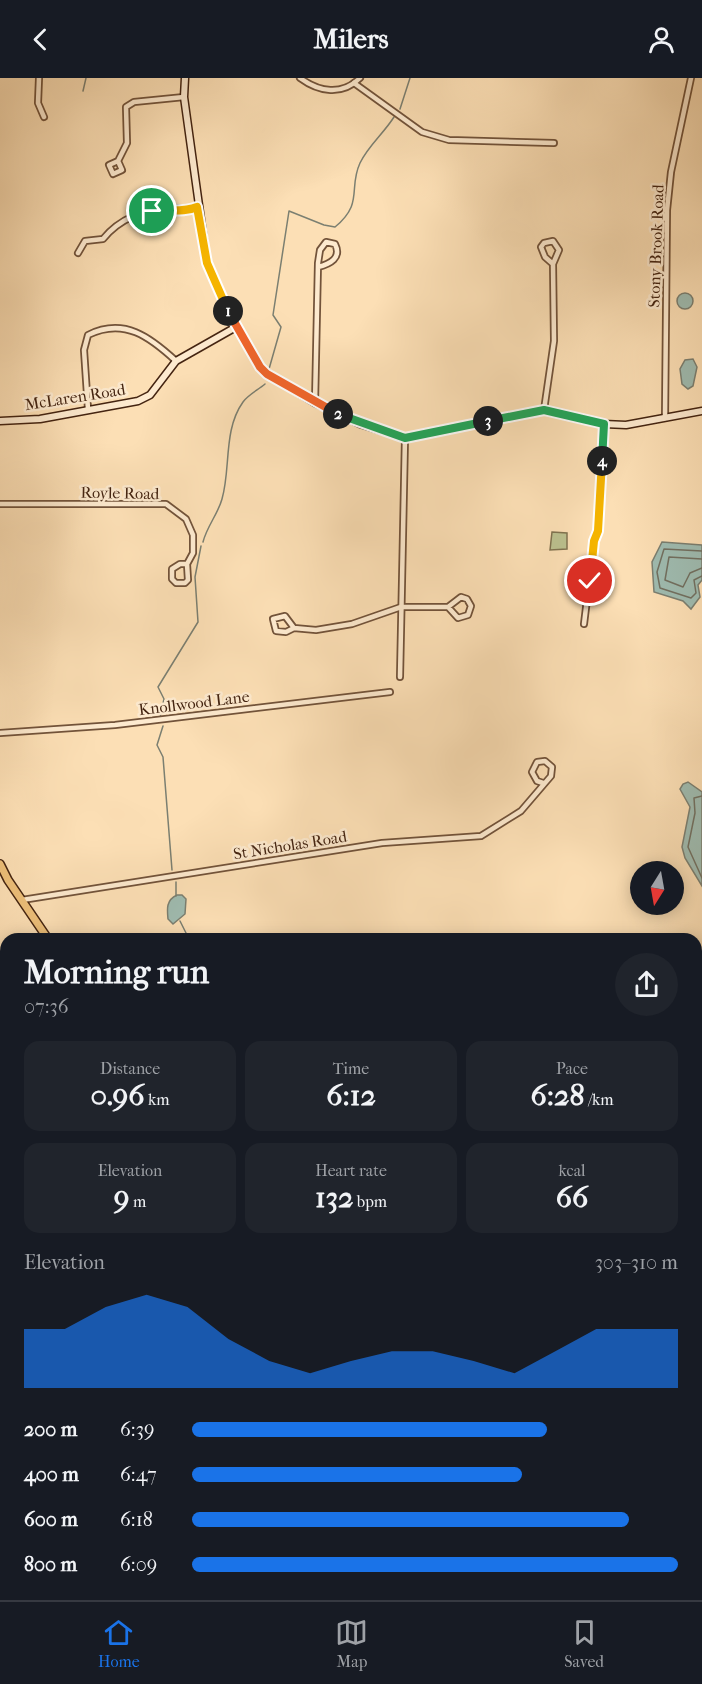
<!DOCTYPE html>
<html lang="en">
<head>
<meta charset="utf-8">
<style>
  :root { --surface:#171b24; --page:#20242c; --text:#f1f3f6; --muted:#9ea1a6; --line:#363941; --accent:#1a73e8 }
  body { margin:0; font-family:"IM FELL French Canon",serif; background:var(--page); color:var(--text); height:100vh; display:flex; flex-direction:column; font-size:22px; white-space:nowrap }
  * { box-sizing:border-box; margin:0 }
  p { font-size:20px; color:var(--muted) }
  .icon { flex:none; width:33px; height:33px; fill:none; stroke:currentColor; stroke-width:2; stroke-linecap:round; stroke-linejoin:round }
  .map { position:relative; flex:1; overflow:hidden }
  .sheet { position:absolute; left:0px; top:855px; width:702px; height:668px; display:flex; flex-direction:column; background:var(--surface); border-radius:18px 18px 0 0; box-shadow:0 3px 15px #0003 }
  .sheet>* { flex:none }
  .needle { width:39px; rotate:191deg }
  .tools { position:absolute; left:630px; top:783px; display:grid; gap:12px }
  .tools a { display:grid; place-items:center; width:54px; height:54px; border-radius:50%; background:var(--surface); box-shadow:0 3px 15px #0003; font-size:30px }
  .pin { position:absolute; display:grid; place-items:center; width:51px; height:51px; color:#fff; margin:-26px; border:3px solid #fff; border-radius:50%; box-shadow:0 2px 6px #0007 }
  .km { position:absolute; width:30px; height:30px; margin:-15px; border-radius:50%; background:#222; color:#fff; font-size:16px; line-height:30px; text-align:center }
  .round { display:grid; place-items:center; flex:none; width:63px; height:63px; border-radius:32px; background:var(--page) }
  .overview { display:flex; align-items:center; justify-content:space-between; height:102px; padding:0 24px }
  h1 { font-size:33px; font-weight:700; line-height:45px }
  .metrics { display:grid; grid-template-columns:repeat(3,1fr); gap:9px; height:102px; padding:6px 24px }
  .metrics div { display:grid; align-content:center; border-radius:15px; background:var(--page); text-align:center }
  .metrics b { font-size:30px; font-weight:700 }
  .metrics small { font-size:16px; font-weight:400 }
  .metrics p { font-size:16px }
  .chart { height:168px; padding:12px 24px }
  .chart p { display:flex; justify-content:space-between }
  .chart svg { width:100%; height:108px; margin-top:6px; fill:var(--accent); opacity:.7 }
  ul { padding:0 24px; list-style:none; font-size:20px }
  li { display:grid; grid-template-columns:96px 72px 1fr; align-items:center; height:45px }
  li i { height:15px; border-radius:8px; background:var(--accent) }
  header { display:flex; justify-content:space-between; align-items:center; height:78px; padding:0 24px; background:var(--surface); font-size:27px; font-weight:700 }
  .dock { display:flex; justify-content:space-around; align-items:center; height:84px; border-top:2px solid var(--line); background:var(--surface); font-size:16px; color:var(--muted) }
  .dock a { display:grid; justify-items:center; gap:3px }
  .dock .current { color:var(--accent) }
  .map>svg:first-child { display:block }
  .green { fill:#bcc290; stroke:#807350; stroke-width:1.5 }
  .water { fill:#9fbcb1; stroke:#7b7f71; stroke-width:1.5 }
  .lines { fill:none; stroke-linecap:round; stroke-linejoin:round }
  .shore { stroke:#727061; stroke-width:1.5 }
  .stream { stroke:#7b7f71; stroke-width:1.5 }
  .street-casing { stroke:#72533a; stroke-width:8 }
  .secondary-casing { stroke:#442411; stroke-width:9 }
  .primary-casing { stroke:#442411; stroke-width:10 }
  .street { stroke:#fdeacf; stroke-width:4.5 }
  .secondary { stroke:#fdeacf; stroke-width:6 }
  .primary { stroke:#eec07a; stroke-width:7 }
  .split-1-casing { stroke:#fff; stroke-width:12 }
  .split-2-casing { stroke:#fff; stroke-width:12 }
  .split-3-casing { stroke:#fff; stroke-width:12 }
  .split-4-casing { stroke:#fff; stroke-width:12 }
  .split-5-casing { stroke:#fff; stroke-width:12 }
  .split-1 { stroke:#f5b400; stroke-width:8 }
  .split-2 { stroke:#f0652b; stroke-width:8 }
  .split-3 { stroke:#22a559; stroke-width:8 }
  .split-4 { stroke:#22a559; stroke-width:8 }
  .split-5 { stroke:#f5b400; stroke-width:8 }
  .labels { text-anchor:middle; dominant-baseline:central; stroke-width:5; stroke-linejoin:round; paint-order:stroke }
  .street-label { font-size:16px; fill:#442411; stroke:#fdeacf }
</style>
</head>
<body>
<header><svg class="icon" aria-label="back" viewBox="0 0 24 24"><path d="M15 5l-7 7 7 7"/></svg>Milers<svg class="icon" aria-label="person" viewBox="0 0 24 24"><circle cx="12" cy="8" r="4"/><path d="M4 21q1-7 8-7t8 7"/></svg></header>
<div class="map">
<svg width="702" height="1522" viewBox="0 0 702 1522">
  <rect width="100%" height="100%" fill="#fcdfb5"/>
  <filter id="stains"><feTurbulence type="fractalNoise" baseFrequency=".00333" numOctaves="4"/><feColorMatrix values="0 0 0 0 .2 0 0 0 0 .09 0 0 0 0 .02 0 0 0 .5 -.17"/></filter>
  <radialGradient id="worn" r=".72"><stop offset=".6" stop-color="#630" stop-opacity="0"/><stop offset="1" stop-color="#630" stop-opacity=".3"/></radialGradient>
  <!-- green -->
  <g class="green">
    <path d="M552,454L567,455V471L550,472Z"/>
    <path d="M0,1324L6,1326V1516H211L213,1522H0Z"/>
    <path d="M375,1516H635V1522H386L375,1519Z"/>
  </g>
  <!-- water -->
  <g class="water">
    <circle cx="685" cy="223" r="8"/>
    <path d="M693,281L697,289L693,308L688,311L682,306L680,291L685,282Z"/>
    <path d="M662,464L702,467V502L698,507L700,519L691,531L683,523L654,514L652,484Z"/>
    <path d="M688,704L702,714V808L685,780L682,769L690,729L680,711L683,706Z"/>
    <path d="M177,817H182L186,821L185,836L173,846L168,841C167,831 166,822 177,817Z"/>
    <path d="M0,1333L6,1338V1362L0,1361Z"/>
    <path d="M0,1402L6,1405L4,1511H0Z"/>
    <path d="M54,1517H93L94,1522H59Z"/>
  </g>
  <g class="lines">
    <!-- shore -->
    <g class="shore">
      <path d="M702,473L664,471L657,494L660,510L691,520L696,515L694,502L702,498"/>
      <path d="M702,481L669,479L665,502L683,509L690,495L702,490"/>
      <path d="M702,718L694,720L695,735L688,769L702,800"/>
    </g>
    <!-- stream -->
    <g class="stream">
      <path d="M83,13L86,0"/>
      <path d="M400,31L410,0"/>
      <path d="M269,291L281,249L273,237L289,133L324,147L335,149C364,125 348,111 360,85C368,68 384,55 394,39"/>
      <path d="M203,464C207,448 218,436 222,421C231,390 223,352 243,324C248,317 258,312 265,306"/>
      <path d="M160,639L164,621L158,609L198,544L195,499L201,468"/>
      <path d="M163,648L157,667L163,679L172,792"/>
      <path d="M176,804V818"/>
      <path d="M180,843L189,861"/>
      <path d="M0,989L6,1003"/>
      <path d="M6,1007V1011"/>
      <path d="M0,1202L6,1194"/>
      <path d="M0,1254L2,1259L0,1261"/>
      <path d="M363,1516L365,1522"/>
    </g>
    <defs>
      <g id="street">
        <path d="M39,0L38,25L44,39"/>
        <path d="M300,0C319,14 342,18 360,0"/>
        <path d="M354,5L422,54L449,62L554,65"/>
        <path d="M118,83L122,92L113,96L109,87L118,83L127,65L126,29L134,24L184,19"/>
        <path d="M78,175L85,163L103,161C119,141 144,131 169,130C180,130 187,133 197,129"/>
        <path d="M315,325L318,185L320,172L326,164L335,166C342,180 330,186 318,189"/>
        <path d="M88,331L84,272L88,257C124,239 150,259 176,283"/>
        <path d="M544,332L554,263L553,186L545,179L541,169L544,165L553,163L559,172L553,186"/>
        <path d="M665,340L667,132L671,94L691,0"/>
        <path d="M0,426H166L186,441L193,457V475L187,486L188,502L185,505H176L172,501V491L180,486H187"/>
        <path d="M584,546L593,472L598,453L604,346"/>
        <path d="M294,550L285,538L273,541L276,553L286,554L294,550L316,552L352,546L401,529H448L461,519L467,521L471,528L468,537L458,540L448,529"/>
        <path d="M400,599L405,360"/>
        <path d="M0,655L115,647L390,614"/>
        <path d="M22,822L382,765L481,758L521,733L551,698L552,689L545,683L537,684L532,694L537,703L543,705"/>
        <path d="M0,1131L6,1132"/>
      </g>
      <g id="secondary">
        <path d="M185,0L184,19L207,185L236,249L260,289L277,302L315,325L360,346L405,360L544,332L604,346L626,347L702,333"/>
        <path d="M0,343L40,341L138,323L150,317L176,283L236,249"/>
        <path d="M696,1152L702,1130"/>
        <path d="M639,1516L640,1522"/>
      </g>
      <g id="primary">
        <path d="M0,786L8,802L48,861"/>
        <path d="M286,1516L288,1522"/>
      </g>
    </defs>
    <!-- street casing -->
    <use href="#street" class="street-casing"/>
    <!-- secondary casing -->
    <use href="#secondary" class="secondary-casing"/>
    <!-- primary casing -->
    <use href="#primary" class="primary-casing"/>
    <!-- street -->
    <use href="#street" class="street"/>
    <!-- secondary -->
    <use href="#secondary" class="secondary"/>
    <!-- primary -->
    <use href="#primary" class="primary"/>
  </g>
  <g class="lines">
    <defs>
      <path id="split-1" d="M152,133C166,131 184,135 197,129L207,185L228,233"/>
      <path id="split-2" d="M228,233L260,289L267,296L338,336"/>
      <path id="split-3" d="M338,336L405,360L488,343"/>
      <path id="split-4" d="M488,343L544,332L604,346L602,383"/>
      <path id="split-5" d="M590,503L594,463L598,453L602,383"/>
    </defs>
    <!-- split-1 casing -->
    <use href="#split-1" class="split-1-casing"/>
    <!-- split-2 casing -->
    <use href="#split-2" class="split-2-casing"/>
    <!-- split-3 casing -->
    <use href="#split-3" class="split-3-casing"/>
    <!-- split-4 casing -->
    <use href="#split-4" class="split-4-casing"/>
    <!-- split-5 casing -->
    <use href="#split-5" class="split-5-casing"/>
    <!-- split-1 -->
    <use href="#split-1" class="split-1"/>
    <!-- split-2 -->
    <use href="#split-2" class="split-2"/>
    <!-- split-3 -->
    <use href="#split-3" class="split-3"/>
    <!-- split-4 -->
    <use href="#split-4" class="split-4"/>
    <!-- split-5 -->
    <use href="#split-5" class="split-5"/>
  </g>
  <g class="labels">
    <!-- street labels -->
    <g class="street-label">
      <text transform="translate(656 168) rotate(-88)">Stony Brook Road</text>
      <text transform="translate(75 319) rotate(-9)">McLaren Road</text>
      <text transform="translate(120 415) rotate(1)">Royle Road</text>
      <text transform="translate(194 625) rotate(-7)">Knollwood Lane</text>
      <text transform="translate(290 767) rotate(-9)">St Nicholas Road</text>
    </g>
  </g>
  <rect width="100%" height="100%" filter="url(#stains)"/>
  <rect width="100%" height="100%" fill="url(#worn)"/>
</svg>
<div class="tools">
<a><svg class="needle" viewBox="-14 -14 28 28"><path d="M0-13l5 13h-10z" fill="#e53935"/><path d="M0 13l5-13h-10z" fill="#9ea1a6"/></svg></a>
</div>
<div class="pin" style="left:152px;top:133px;background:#1e9e55"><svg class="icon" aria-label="arrive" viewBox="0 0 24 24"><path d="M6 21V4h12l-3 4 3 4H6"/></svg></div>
<div class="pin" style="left:590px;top:503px;background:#d93025"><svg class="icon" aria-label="check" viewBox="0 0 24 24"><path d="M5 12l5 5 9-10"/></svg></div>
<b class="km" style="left:228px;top:233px">1</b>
<b class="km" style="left:338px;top:336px">2</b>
<b class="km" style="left:488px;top:343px">3</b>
<b class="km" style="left:602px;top:383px">4</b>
<section class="sheet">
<div class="overview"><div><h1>Morning run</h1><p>07:36</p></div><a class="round"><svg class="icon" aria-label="share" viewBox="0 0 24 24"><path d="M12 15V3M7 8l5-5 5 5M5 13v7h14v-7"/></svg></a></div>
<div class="metrics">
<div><p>Distance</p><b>0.96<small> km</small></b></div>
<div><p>Time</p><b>6:12</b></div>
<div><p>Pace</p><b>6:28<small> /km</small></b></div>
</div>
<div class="metrics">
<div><p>Elevation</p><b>9<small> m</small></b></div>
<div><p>Heart rate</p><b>132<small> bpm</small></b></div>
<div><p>kcal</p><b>66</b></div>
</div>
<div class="chart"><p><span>Elevation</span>303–310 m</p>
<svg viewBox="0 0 160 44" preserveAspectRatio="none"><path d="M0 44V20L10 20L20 11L30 6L40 11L50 24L60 33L70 38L80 33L90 29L100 29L110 33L120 38L130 29L140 20L150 20L160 20V44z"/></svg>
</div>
<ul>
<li><b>200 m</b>6:39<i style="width:73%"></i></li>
<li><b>400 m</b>6:47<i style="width:68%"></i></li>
<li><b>600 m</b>6:18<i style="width:90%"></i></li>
<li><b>800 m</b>6:09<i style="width:100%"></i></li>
</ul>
</section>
</div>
<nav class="dock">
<a class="current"><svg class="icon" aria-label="home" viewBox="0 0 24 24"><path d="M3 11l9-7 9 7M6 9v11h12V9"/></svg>Home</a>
<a><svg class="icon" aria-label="map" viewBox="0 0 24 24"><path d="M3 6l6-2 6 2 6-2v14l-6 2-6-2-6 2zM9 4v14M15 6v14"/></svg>Map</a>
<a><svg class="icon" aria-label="saved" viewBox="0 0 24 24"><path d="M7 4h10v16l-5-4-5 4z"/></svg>Saved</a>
</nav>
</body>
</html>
